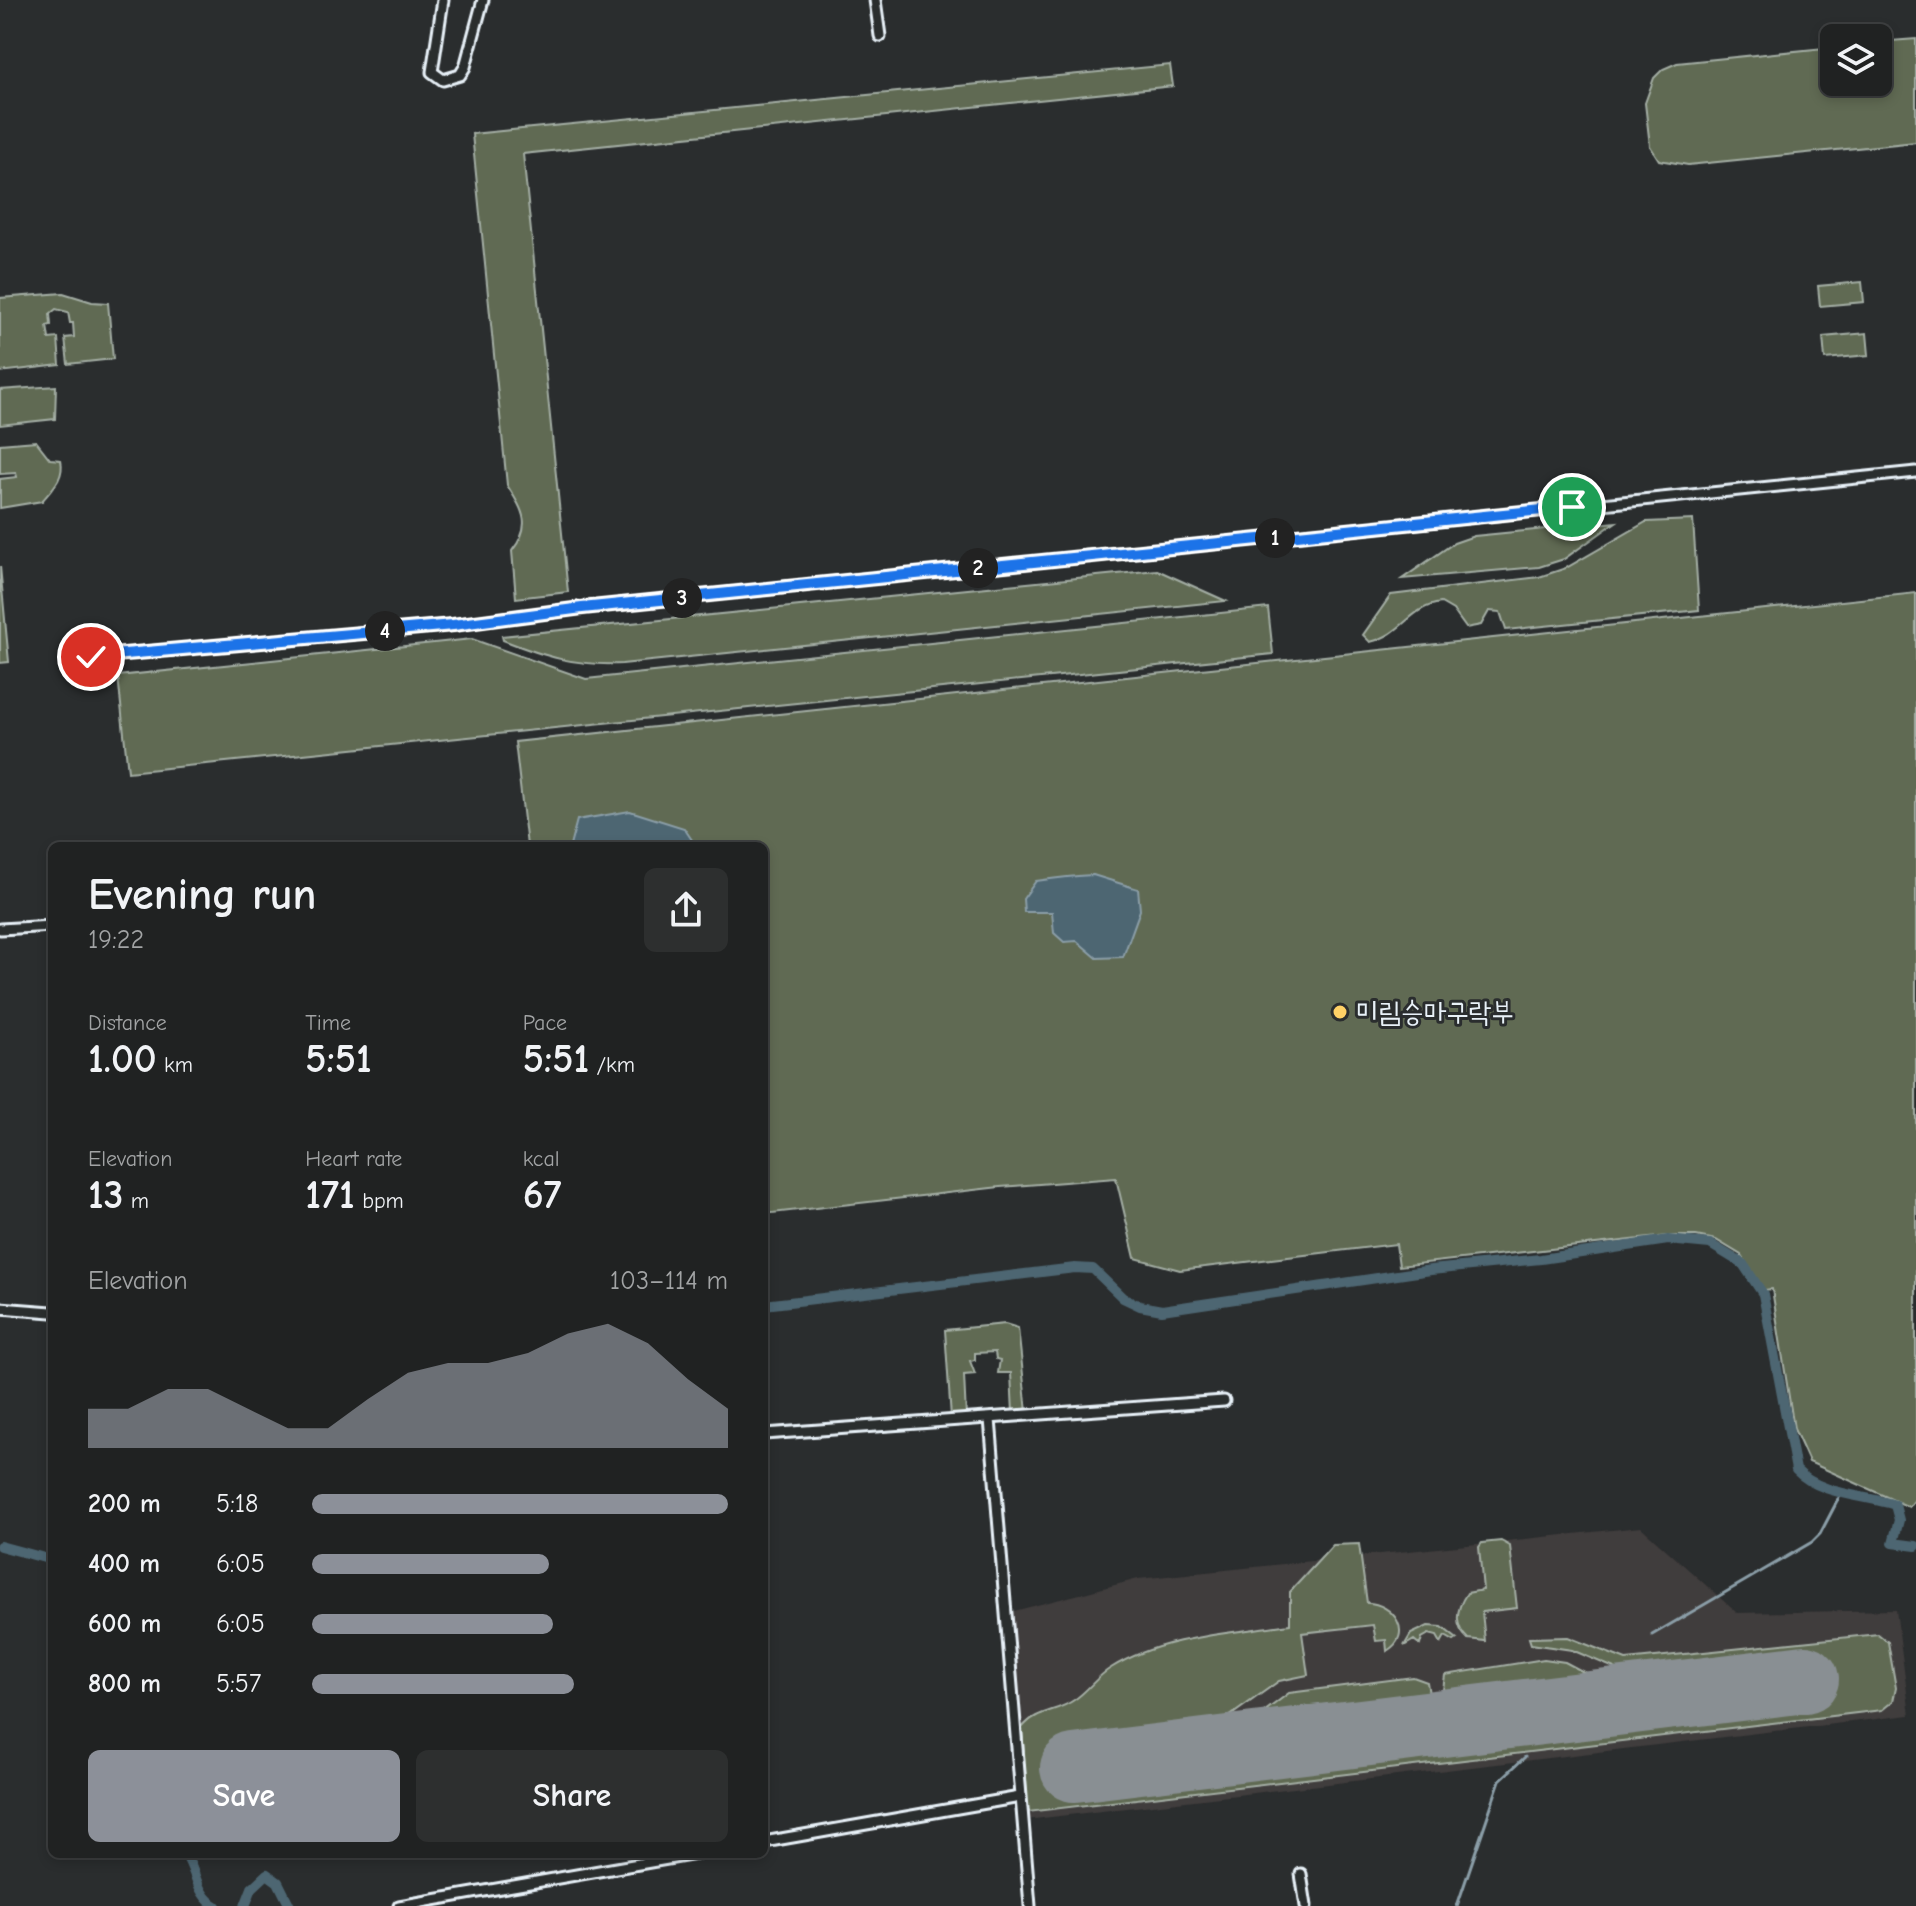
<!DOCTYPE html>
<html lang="en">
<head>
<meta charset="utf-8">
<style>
  :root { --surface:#202222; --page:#2d2f2f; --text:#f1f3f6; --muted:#a2a4a5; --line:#3d3f40; --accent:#8c9099 }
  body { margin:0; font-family:"Comic Neue","Poor Story",sans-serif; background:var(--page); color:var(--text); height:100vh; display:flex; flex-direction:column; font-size:30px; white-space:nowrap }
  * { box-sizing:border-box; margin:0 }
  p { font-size:26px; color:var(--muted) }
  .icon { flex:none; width:44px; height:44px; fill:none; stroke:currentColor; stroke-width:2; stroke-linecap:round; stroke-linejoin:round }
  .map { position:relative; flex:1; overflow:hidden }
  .side { position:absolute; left:48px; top:842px; width:720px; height:1016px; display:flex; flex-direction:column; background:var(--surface); border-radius:12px; box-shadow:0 4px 12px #0003,0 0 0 2px var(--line) }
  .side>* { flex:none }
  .fabs { position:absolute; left:1820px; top:24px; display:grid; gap:16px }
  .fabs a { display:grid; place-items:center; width:72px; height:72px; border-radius:12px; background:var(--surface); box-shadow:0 4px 12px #0003,0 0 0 2px var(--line); font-size:40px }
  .pin { position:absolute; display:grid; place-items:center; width:68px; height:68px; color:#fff; margin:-34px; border:4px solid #fff; border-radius:50%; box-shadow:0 2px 8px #0007 }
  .km { position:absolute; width:40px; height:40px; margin:-20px; border-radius:50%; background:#222; color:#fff; font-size:22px; line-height:40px; text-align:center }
  .round { display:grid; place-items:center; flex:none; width:84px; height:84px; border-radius:12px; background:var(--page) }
  .head { display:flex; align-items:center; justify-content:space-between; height:136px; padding:0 40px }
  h1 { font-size:44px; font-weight:700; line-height:60px }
  .stats { display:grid; grid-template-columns:repeat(3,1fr); gap:12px; height:136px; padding:8px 40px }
  .stats div { display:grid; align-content:center }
  .stats b { font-size:40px; font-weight:700 }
  .stats small { font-size:22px; font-weight:400 }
  .stats p { font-size:22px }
  .chart { height:224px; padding:16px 40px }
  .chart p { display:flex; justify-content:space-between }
  .chart svg { width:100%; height:144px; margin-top:8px; fill:var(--accent); opacity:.7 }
  .primary-button { display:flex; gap:16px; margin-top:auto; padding:16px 40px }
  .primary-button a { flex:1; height:92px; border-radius:12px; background:var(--accent); color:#fff; font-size:32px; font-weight:700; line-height:92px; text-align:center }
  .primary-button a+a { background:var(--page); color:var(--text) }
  ul { padding:0 40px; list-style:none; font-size:26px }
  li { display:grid; grid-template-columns:128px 96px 1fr; align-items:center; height:60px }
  li i { height:20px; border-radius:10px; background:var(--accent) }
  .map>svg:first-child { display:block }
  .built { fill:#403c3c }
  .green { fill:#606b52; stroke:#a4aea5; stroke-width:2 }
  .water { fill:#4d6672; stroke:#8b9ea8; stroke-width:2 }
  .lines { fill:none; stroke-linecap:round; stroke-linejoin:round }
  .stream { stroke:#8b9ea8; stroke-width:3 }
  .canal { stroke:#4d6672; stroke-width:10 }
  .runway { stroke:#898f93; stroke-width:68 }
  .street-casing { stroke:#e8f1f8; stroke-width:15 }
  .street { stroke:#2a2d2e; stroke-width:9 }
  .route-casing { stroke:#fff; stroke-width:16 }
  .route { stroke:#1a73e8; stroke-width:10 }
  .poi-dot { fill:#ffd166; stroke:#2a2d2e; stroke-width:3 }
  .labels { text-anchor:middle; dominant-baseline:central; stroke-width:6; stroke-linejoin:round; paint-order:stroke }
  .poi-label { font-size:28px; fill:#e8f1f8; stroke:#2a2d2e; text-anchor:start }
</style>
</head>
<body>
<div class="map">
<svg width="1916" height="1906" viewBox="0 0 1916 1906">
  <rect width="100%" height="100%" fill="#2a2d2e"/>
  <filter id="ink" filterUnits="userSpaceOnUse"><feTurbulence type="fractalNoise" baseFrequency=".0125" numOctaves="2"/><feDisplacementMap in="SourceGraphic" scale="16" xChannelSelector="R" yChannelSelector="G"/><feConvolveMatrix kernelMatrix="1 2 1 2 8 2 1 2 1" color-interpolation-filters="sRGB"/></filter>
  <g filter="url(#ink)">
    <!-- built -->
    <path class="built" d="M1641,1527L1737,1613L1896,1610L1910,1715L1026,1820L1010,1612L1138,1579Z"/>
    <!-- green -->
    <g class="green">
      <path d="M1916,39V142L1688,165L1659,160L1650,146L1645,103L1654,78L1663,69L1677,63L1834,47V82H1878V42Z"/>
      <path d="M1170,65L1173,86L523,154L568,592L516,598L512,551C533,525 523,511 507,485L472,134Z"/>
      <path d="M1862,282L1864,302L1820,306L1818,286Z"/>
      <path d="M63,293L92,302L108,303L113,359L68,364L65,338L74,337L73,323H70L68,312L56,309L50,314L51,325L47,326L49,339L58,338L60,365L0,372V298Z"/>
      <path d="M1867,333L1869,355L1825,359L1823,337Z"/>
      <path d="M56,386L55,419L0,425V390Z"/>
      <path d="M36,441L50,459L61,460C65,478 52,489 42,501L0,508V479L17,477L16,473L0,474V444Z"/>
      <path d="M1693,520L1699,610L1506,630L1500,612L1489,611L1481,625L1466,628L1453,610L1441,603C1409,607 1404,634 1370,642L1363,635L1391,595L1539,577L1566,568L1646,522Z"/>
      <path d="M1616,522L1564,559L1539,567L1402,579L1454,543L1474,536Z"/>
      <path d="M0,566L9,662L0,663Z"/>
      <path d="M1157,570L1226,601L622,664C575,666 546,657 503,640L502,636Z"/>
      <path d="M1916,593V1498L1909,1507L1809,1462L1794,1429L1772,1289L1764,1290L1741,1255L1716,1240L1696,1236H1667L1399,1266L1396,1244L1180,1270L1135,1258L1116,1178L1000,1187L764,1214V846H527L515,742Z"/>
      <path d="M1268,608L1273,654L128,772L118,676L472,639L586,679Z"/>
      <path d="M1005,1324L1018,1328L1027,1412L1013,1413L1011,1373H998L1000,1360L996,1359L995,1352L975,1353V1360L970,1361L975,1374L964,1375L966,1417L951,1418L945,1330Z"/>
      <path d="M1501,1541L1510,1546L1517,1608L1482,1612L1485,1641L1468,1639C1453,1625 1456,1609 1467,1593L1483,1590L1479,1547L1482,1543Z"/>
      <path d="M1359,1544L1367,1603C1393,1603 1415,1634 1387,1651L1386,1640L1376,1641L1373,1625L1302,1633L1308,1675L1279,1681L1198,1739L1068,1751L1071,1782L1813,1696L1809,1663L1647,1682L1572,1650L1531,1644L1529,1638L1568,1637L1626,1660L1878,1634L1888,1642L1896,1688L1893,1701L1882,1710L1028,1812L1022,1728C1037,1709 1056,1713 1074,1700C1088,1691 1097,1676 1111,1668C1162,1636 1233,1633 1290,1624V1592L1333,1545Z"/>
      <path d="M1428,1626L1442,1627L1457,1639L1454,1641L1445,1636L1441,1643L1437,1636L1429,1634L1422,1638L1420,1645L1414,1640L1404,1646L1411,1634Z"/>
      <path d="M1544,1659L1565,1662L1597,1679L1599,1687L1454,1706L1447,1703L1443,1690L1445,1675Z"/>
      <path d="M1413,1677L1427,1682L1430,1700L1423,1710L1254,1731L1248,1724L1289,1693Z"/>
    </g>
    <!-- water -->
    <g class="water">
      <path d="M630,811L684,828L696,846H570L577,820Z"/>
      <path d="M1093,875L1138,889L1140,910L1123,957L1097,958L1077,941L1064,942L1054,933L1052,912H1024L1023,899L1036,881C1057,878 1073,876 1093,875Z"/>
    </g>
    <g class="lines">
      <!-- stream -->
      <g class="stream">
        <path d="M1652,1635L1812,1542L1820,1534L1842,1492"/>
        <path d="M1457,1906L1500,1780L1525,1757"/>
      </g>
      <!-- canal -->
      <g class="canal">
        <path d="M764,1305L1075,1268L1093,1269L1123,1298L1140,1306L1162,1310L1431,1270L1541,1259L1668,1240L1710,1244L1743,1264L1763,1294L1796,1470C1820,1495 1864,1495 1895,1505L1899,1520L1893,1543L1916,1546"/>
        <path d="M0,1546L52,1560"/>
        <path d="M185,1854C197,1872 196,1895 216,1906"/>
        <path d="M245,1906L252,1888L267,1874L278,1882L290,1906"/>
      </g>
      <!-- runway -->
      <path class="runway" d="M1074,1768L1805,1679"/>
      <defs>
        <g id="street">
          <path d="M443,0L432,72L443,80L460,75L465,67L483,0"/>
          <path d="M875,0L880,36"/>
          <path d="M91,657L453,625L582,608L1916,472"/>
          <path d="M0,929L52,926"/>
          <path d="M0,1308L52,1312"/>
          <path d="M990,1419L1030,1906"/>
          <path d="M764,1434L1224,1401"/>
          <path d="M764,1842L1020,1797"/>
          <path d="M1301,1874L1306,1906"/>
          <path d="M399,1906L696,1854"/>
        </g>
      </defs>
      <!-- street casing -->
      <use href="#street" class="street-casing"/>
      <!-- street -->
      <use href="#street" class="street"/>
    </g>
  </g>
  <g class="lines" filter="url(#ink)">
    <defs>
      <path id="route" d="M91,657L453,625L582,608L1572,507"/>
    </defs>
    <!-- route casing -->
    <use href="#route" class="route-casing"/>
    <!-- route -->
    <use href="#route" class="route"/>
  </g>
  <!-- markers -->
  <circle class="poi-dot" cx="1340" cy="1012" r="8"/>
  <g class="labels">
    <!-- poi labels -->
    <g class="poi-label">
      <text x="1356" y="1012">미림승마구락부</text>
    </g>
  </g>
</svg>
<div class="fabs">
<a><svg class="icon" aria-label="layers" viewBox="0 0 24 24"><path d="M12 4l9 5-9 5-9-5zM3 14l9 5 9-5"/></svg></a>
</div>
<div class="pin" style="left:1572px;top:507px;background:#1e9e55"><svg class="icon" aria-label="arrive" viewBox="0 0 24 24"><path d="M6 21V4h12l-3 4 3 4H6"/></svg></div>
<div class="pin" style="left:91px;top:657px;background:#d93025"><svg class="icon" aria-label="check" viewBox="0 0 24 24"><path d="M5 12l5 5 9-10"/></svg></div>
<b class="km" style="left:1275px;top:538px">1</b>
<b class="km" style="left:978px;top:568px">2</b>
<b class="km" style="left:682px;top:598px">3</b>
<b class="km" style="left:385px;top:631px">4</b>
<section class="side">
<div class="head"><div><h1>Evening run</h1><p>19:22</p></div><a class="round"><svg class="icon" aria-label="share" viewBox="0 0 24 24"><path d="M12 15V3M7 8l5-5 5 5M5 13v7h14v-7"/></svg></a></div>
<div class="stats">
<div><p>Distance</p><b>1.00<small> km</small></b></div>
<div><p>Time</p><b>5:51</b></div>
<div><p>Pace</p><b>5:51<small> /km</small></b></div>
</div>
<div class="stats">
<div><p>Elevation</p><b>13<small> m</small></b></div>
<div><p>Heart rate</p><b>171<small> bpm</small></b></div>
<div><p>kcal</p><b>67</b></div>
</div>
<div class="chart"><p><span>Elevation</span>103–114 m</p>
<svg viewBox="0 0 160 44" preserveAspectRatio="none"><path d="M0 44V32L10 32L20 26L30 26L40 32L50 38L60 38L70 29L80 21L90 18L100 18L110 15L120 9L130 6L140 12L150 23L160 32V44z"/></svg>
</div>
<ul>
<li><b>200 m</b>5:18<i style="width:100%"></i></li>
<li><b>400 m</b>6:05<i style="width:57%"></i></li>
<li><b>600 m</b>6:05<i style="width:58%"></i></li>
<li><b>800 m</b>5:57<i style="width:63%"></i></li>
</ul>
<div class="primary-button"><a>Save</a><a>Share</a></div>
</section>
</div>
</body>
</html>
